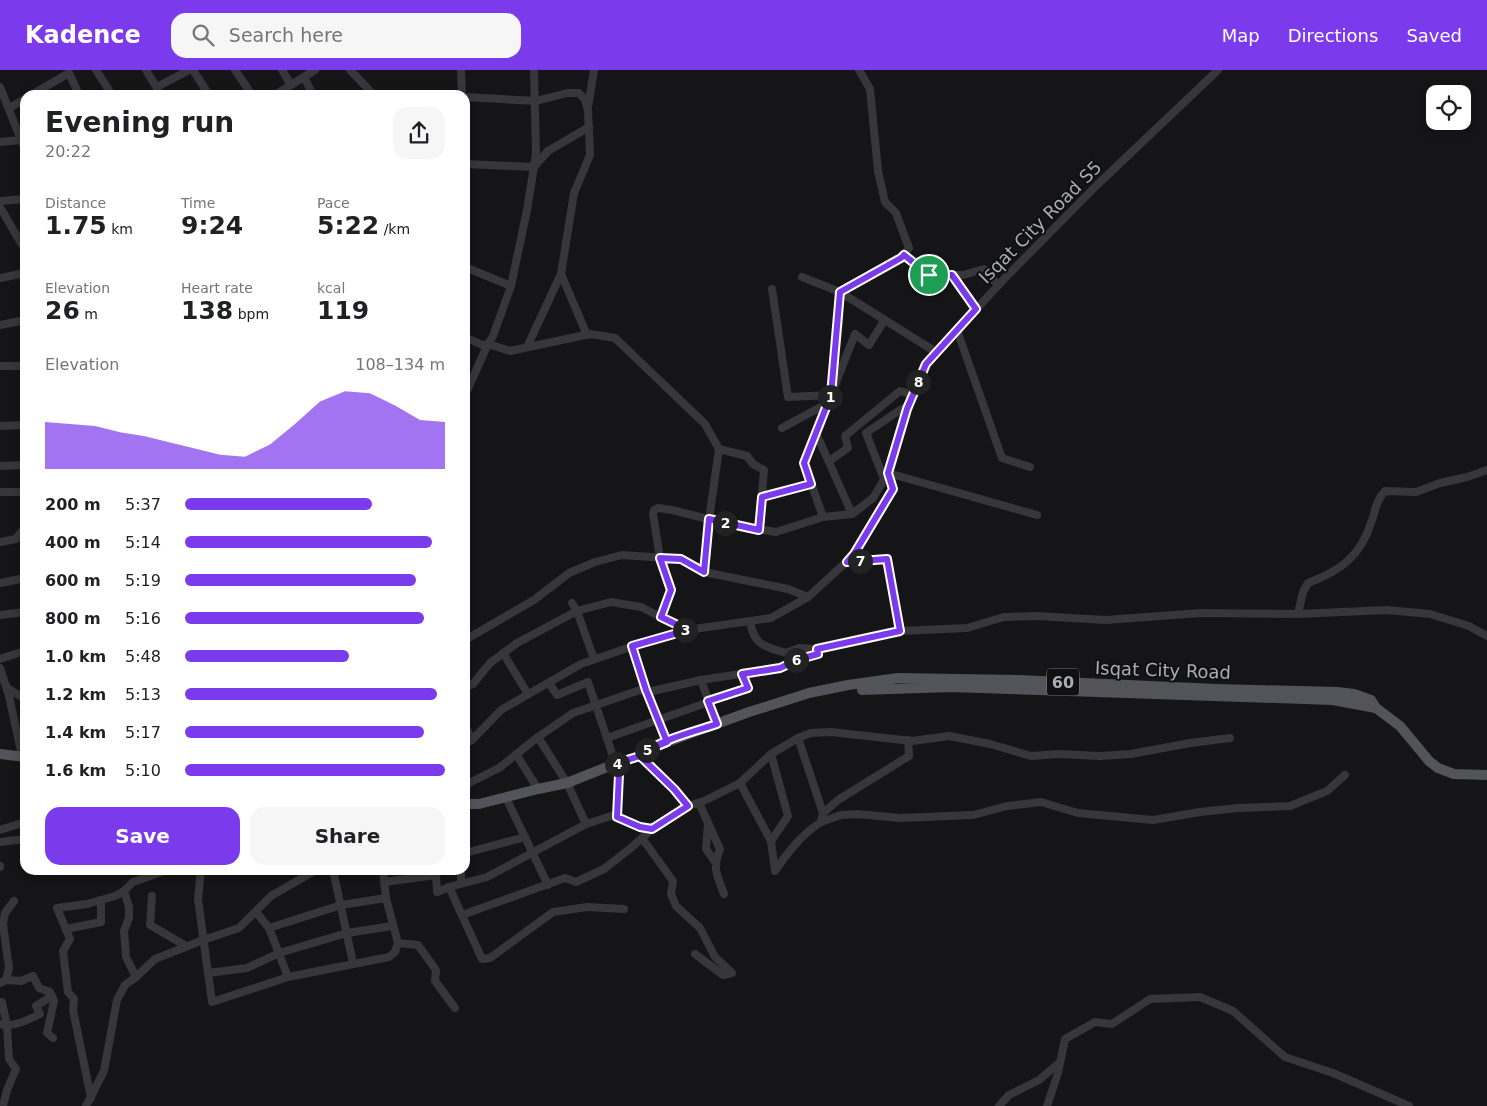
<!DOCTYPE html>
<html lang="en">
<head>
<meta charset="utf-8">
<style>
  :root { --surface:#fff; --page:#f6f6f6; --text:#202124; --muted:#757577; --accent:#7c3aed }
  body { margin:0; font-family:"DejaVu Sans",sans-serif; background:var(--page); color:var(--text); height:100vh; display:flex; flex-direction:column; font-size:19px; white-space:nowrap }
  * { box-sizing:border-box; margin:0 }
  p { font-size:16px; color:var(--muted) }
  .icon { flex:none; width:28px; height:28px; fill:none; stroke:currentColor; stroke-width:2; stroke-linecap:round; stroke-linejoin:round }
  .map { position:relative; flex:1; overflow:hidden }
  .side { position:absolute; left:20px; top:20px; width:450px; height:785px; display:flex; flex-direction:column; background:var(--surface); border-radius:15px; box-shadow:0 2px 8px #0003 }
  .side>* { flex:none }
  .tools { position:absolute; left:1426px; top:15px; display:grid; gap:10px }
  .tools a { display:grid; place-items:center; width:45px; height:45px; border-radius:10px; background:var(--surface); box-shadow:0 2px 8px #0003; font-size:25px }
  .pin { position:absolute; display:grid; place-items:center; width:42px; height:42px; color:#fff; margin:-21px; border:2px solid #fff; border-radius:50%; box-shadow:0 1px 5px #0007 }
  .km { position:absolute; width:25px; height:25px; margin:-12px; border-radius:50%; background:#222; color:#fff; font-size:14px; line-height:25px; text-align:center }
  .round { display:grid; place-items:center; flex:none; width:52px; height:52px; border-radius:15px; background:var(--page) }
  .summary { display:flex; align-items:center; justify-content:space-between; height:85px; padding:0 25px }
  h1 { font-size:28px; font-weight:600; line-height:38px }
  .figures { display:grid; grid-template-columns:repeat(3,1fr); gap:8px; height:85px; padding:5px 25px }
  .figures div { display:grid; align-content:center }
  .figures b { font-size:25px; font-weight:600 }
  .figures small { font-size:14px; font-weight:400 }
  .figures p { font-size:14px }
  .chart { height:140px; padding:10px 25px }
  .chart p { display:flex; justify-content:space-between }
  .chart svg { width:100%; height:90px; margin-top:5px; fill:var(--accent); opacity:.7 }
  .action { display:flex; gap:10px; margin-top:auto; padding:10px 25px }
  .action a { flex:1; height:58px; border-radius:15px; background:var(--accent); color:#fff; font-size:20px; font-weight:600; line-height:58px; text-align:center }
  .action a+a { background:var(--page); color:var(--text) }
  ul { padding:0 25px; list-style:none; font-size:16px }
  li { display:grid; grid-template-columns:80px 60px 1fr; align-items:center; height:38px }
  li i { height:12px; border-radius:6px; background:var(--accent) }
  header { display:flex; align-items:center; gap:30px; box-sizing:border-box; height:70px; padding:0 25px; background:var(--accent); color:#fff }
  header strong { font-size:24px }
  nav { display:flex; gap:28px; margin-inline-start:auto; font-size:18px }
  .search { width:350px; height:45px; background:var(--page); display:flex; align-items:center; gap:12px; box-sizing:border-box; padding:0 18px; border-radius:15px; color:var(--muted); font-size:19px }
  .map>svg:first-child { display:block }
  .lines { fill:none; stroke-linecap:round; stroke-linejoin:round }
  .minor { stroke:#37373b; stroke-width:8 }
  .major { stroke:#53545a; stroke-width:10 }
  .route-casing { stroke:#fff; stroke-width:10 }
  .route { stroke:#7c3aed; stroke-width:6 }
  .labels { text-anchor:middle; dominant-baseline:central; stroke-width:4; stroke-linejoin:round; paint-order:stroke }
  .shield { fill:#101012; stroke:#7b7d84; stroke-width:1 }
  .shield-label { font-size:16px; font-weight:bold; fill:#a9acb5 }
  .street-label { font-size:18px; fill:#a9acb5; stroke:#101012 }
</style>
</head>
<body>
<header>
<strong>Kadence</strong>
<div class="search"><svg class="icon" aria-label="search" viewBox="0 0 24 24"><circle cx="10" cy="10" r="6"/><path d="M15 15l6 6"/></svg>Search here</div>
<nav><a>Map</a><a>Directions</a><a>Saved</a></nav>
</header>
<div class="map">
<svg width="1487" height="1036" viewBox="0 0 1487 1036">
  <rect width="100%" height="100%" fill="#151517"/>
  <g class="lines">
    <!-- minor -->
    <g class="minor">
      <path d="M96,0L112,25"/>
      <path d="M146,0L161,25"/>
      <path d="M193,0L209,25"/>
      <path d="M235,0L252,25"/>
      <path d="M282,0L291,15"/>
      <path d="M350,0L374,25"/>
      <path d="M461,0L462,25"/>
      <path d="M304,7L313,25"/>
      <path d="M0,17L25,80"/>
      <path d="M157,17L189,0"/>
      <path d="M31,25L69,3L79,25"/>
      <path d="M275,25L315,0"/>
      <path d="M359,25L373,24"/>
      <path d="M465,27L536,31L567,23H579L585,30L588,41L590,85L574,123L561,204L527,277"/>
      <path d="M588,37L594,0"/>
      <path d="M9,38L25,29"/>
      <path d="M0,72L21,70"/>
      <path d="M465,94L534,97L548,81L589,57"/>
      <path d="M0,131L25,129"/>
      <path d="M0,137L25,180"/>
      <path d="M904,185L929,205H963L984,199L998,215"/>
      <path d="M465,197L511,216"/>
      <path d="M561,204L587,265"/>
      <path d="M952,205L976,239"/>
      <path d="M802,207L840,222L936,282"/>
      <path d="M0,208L25,203"/>
      <path d="M772,219L788,327L831,325L855,264L869,275L884,251"/>
      <path d="M0,255L25,250"/>
      <path d="M957,260L1002,388L1030,397"/>
      <path d="M465,267L482,275L488,274L493,266L511,216L527,140L536,84L534,0"/>
      <path d="M0,296H25"/>
      <path d="M465,325L488,274L510,281L590,264L615,268L705,354L719,379L709,449L704,502"/>
      <path d="M0,356L25,355"/>
      <path d="M782,358L828,333"/>
      <path d="M816,363L852,444"/>
      <path d="M719,379L747,386L753,394L764,400L759,460"/>
      <path d="M829,391L848,378L845,366L900,321L913,325"/>
      <path d="M0,396L25,395"/>
      <path d="M884,409L866,363L909,334"/>
      <path d="M0,422H25"/>
      <path d="M762,427L811,414"/>
      <path d="M823,447L804,393L831,325L839,252L840,222L901,188L909,178L896,143L885,132L878,101L870,19L859,0"/>
      <path d="M0,472L16,469L25,457"/>
      <path d="M847,492L887,489L900,561"/>
      <path d="M0,513L25,508"/>
      <path d="M572,533L577,541L594,589"/>
      <path d="M1298,544L1303,522L1308,513C1340,501 1360,487 1371,453C1376,440 1375,432 1385,421L1416,422L1440,413L1467,407L1487,400"/>
      <path d="M0,545L25,542"/>
      <path d="M661,547L671,520L660,488L653,444L654,440L658,438L672,440L732,455L776,462L823,447L852,444L873,428L888,403L1037,445"/>
      <path d="M750,551C754,576 764,576 786,583L799,578L817,579L900,561L967,558L1004,547L1037,546L1106,550L1201,543L1298,544L1387,540L1430,544L1469,556L1487,566"/>
      <path d="M465,570L534,530L569,503L595,492L622,485L681,489L704,502L788,519L808,527"/>
      <path d="M632,576L646,620L667,672"/>
      <path d="M503,583L528,624"/>
      <path d="M0,589L25,581"/>
      <path d="M0,598L9,626L22,686"/>
      <path d="M701,610L717,654"/>
      <path d="M549,613L557,625L588,612L619,704L617,747"/>
      <path d="M465,617L473,614L490,593L517,573L577,541L611,532L641,537L687,560"/>
      <path d="M7,618L25,629"/>
      <path d="M465,655L472,670"/>
      <path d="M538,667L567,713L586,754"/>
      <path d="M607,668L748,618L743,604"/>
      <path d="M798,668L823,743"/>
      <path d="M465,673L472,670L501,640L581,594L645,572L687,560L771,548L808,527L854,485L893,419L888,403L907,339L926,294L1004,209L1097,115L1218,0"/>
      <path d="M516,684L538,719"/>
      <path d="M771,684L788,746L771,771L775,801C788,782 801,765 821,752L823,743L838,730L909,686L908,670"/>
      <path d="M640,686L674,719L688,736"/>
      <path d="M740,713L771,771"/>
      <path d="M465,715L499,698L538,667L573,643L640,620L648,622L701,610L780,598L799,589L818,584L817,579"/>
      <path d="M506,728L548,815"/>
      <path d="M699,733L720,779C712,799 717,805 724,824"/>
      <path d="M821,752L841,745L857,744L900,748L973,745L1007,736L1041,732L1078,743L1153,750L1200,742L1238,738L1290,736L1327,721L1345,705"/>
      <path d="M708,753L706,779L715,792"/>
      <path d="M0,760L25,752"/>
      <path d="M642,768L673,811L671,824L676,836L700,858L715,887L732,903L723,905L695,884"/>
      <path d="M0,772L25,769"/>
      <path d="M465,783L525,767"/>
      <path d="M0,797V796"/>
      <path d="M201,800L198,829L212,932L288,907L389,887L395,882L398,873"/>
      <path d="M333,800L353,893"/>
      <path d="M383,800L386,828L398,873L418,875L436,900L435,911L455,938"/>
      <path d="M384,812L436,805L437,822L449,817"/>
      <path d="M461,813V800"/>
      <path d="M124,821L129,837V848L124,861L126,887L136,907"/>
      <path d="M152,826L150,855L186,876"/>
      <path d="M624,839L587,837L553,842L490,888L482,889L449,817L487,807L586,754L611,746L640,757L652,759L688,736L704,731L740,713L771,684L798,668L811,663L831,662L912,671L949,666L990,674L1031,686L1058,684L1100,686L1131,684L1190,673L1230,668"/>
      <path d="M256,842L269,858L288,907"/>
      <path d="M462,845L565,808L576,812L604,799L632,777L652,759"/>
      <path d="M269,858L341,835L386,828"/>
      <path d="M66,859L101,852V830"/>
      <path d="M208,903L247,898L279,883L347,863L392,856"/>
      <path d="M6,910L9,898L3,854L5,843L14,831"/>
      <path d="M0,913L6,910L21,911L33,906L39,918L50,922L54,931L47,963L53,968"/>
      <path d="M0,932H2L7,956L9,989L16,999L7,1020L3,1036"/>
      <path d="M0,954C12,958 28,950 40,944L36,936L52,926"/>
      <path d="M91,1028L73,940L74,929L68,922L63,881L70,869L57,838L87,834L115,826L124,821L133,812L167,800"/>
      <path d="M86,1036L104,1001L117,930L125,915L136,907L155,889L203,870L239,858L271,826L316,800"/>
      <path d="M999,1036L1009,1025L1039,1010L1059,993"/>
      <path d="M1047,1036L1058,1003L1065,969L1095,952L1112,954L1150,929L1200,927L1233,941L1285,987L1333,1003L1409,1036"/>
    </g>
    <!-- major -->
    <g class="major">
      <path d="M862,620L950,617L1333,630L1376,638"/>
      <path d="M0,684L25,687"/>
      <path d="M465,734H479L538,719L567,713L617,693L640,686L645,681L667,672L749,642L809,623L848,615L898,608L1018,610L1216,619L1337,622L1354,624L1371,630L1376,638L1400,656L1429,691L1438,698L1454,704L1487,705"/>
    </g>
  </g>
  <g class="lines">
    <defs>
      <path id="route" d="M929,205L904,185L901,188L840,222L831,325L804,393L811,414L762,427L759,460L709,449L704,502L681,489L660,488L671,520L661,547L688,560L632,576L646,620L667,672L645,681L640,686L617,693L619,704L617,747L640,757L652,759L688,736L674,719L640,686C656,671 696,661 717,654L708,631L748,618L742,604L780,598L800,589L818,584L817,579L900,561L887,489L847,492L854,484L893,419L888,403L907,339L926,294L976,239L952,205H929"/>
    </defs>
    <!-- route casing -->
    <use href="#route" class="route-casing"/>
    <!-- route -->
    <use href="#route" class="route"/>
  </g>
  <g class="labels">
    <!-- shield labels -->
    <rect class="shield" x="1047" y="598.5" width="32" height="27" rx="4"/>
    <g class="shield-label">
      <text x="1063" y="612">60</text>
    </g>
    <!-- street labels -->
    <g class="street-label">
      <text transform="translate(1040 152) rotate(-45)">Isqat City Road S5</text>
      <text transform="translate(1163 600) rotate(2)">Isqat City Road</text>
    </g>
  </g>
</svg>
<div class="tools">
<a><svg class="icon" aria-label="locate" viewBox="0 0 24 24"><circle cx="12" cy="12" r="6"/><path d="M12 2v4M12 18v4M2 12h4M18 12h4"/></svg></a>
</div>
<div class="pin" style="left:929px;top:205px;background:#1e9e55"><svg class="icon" aria-label="arrive" viewBox="0 0 24 24"><path d="M6 21V4h12l-3 4 3 4H6"/></svg></div>
<b class="km" style="left:830px;top:327px">1</b>
<b class="km" style="left:725px;top:453px">2</b>
<b class="km" style="left:685px;top:560px">3</b>
<b class="km" style="left:617px;top:694px">4</b>
<b class="km" style="left:647px;top:680px">5</b>
<b class="km" style="left:796px;top:590px">6</b>
<b class="km" style="left:860px;top:491px">7</b>
<b class="km" style="left:918px;top:312px">8</b>
<section class="side">
<div class="summary"><div><h1>Evening run</h1><p>20:22</p></div><a class="round"><svg class="icon" aria-label="share" viewBox="0 0 24 24"><path d="M12 15V3M7 8l5-5 5 5M5 13v7h14v-7"/></svg></a></div>
<div class="figures">
<div><p>Distance</p><b>1.75<small> km</small></b></div>
<div><p>Time</p><b>9:24</b></div>
<div><p>Pace</p><b>5:22<small> /km</small></b></div>
</div>
<div class="figures">
<div><p>Elevation</p><b>26<small> m</small></b></div>
<div><p>Heart rate</p><b>138<small> bpm</small></b></div>
<div><p>kcal</p><b>119</b></div>
</div>
<div class="chart"><p><span>Elevation</span>108–134 m</p>
<svg viewBox="0 0 160 44" preserveAspectRatio="none"><path d="M0 44V21L10 22L20 23L30 26L40 28L50 31L60 34L70 37L80 38L90 32L100 22L110 11L120 6L130 7L140 13L150 20L160 21V44z"/></svg>
</div>
<ul>
<li><b>200 m</b>5:37<i style="width:72%"></i></li>
<li><b>400 m</b>5:14<i style="width:95%"></i></li>
<li><b>600 m</b>5:19<i style="width:89%"></i></li>
<li><b>800 m</b>5:16<i style="width:92%"></i></li>
<li><b>1.0 km</b>5:48<i style="width:63%"></i></li>
<li><b>1.2 km</b>5:13<i style="width:97%"></i></li>
<li><b>1.4 km</b>5:17<i style="width:92%"></i></li>
<li><b>1.6 km</b>5:10<i style="width:100%"></i></li>
</ul>
<div class="action"><a>Save</a><a>Share</a></div>
</section>
</div>
</body>
</html>
